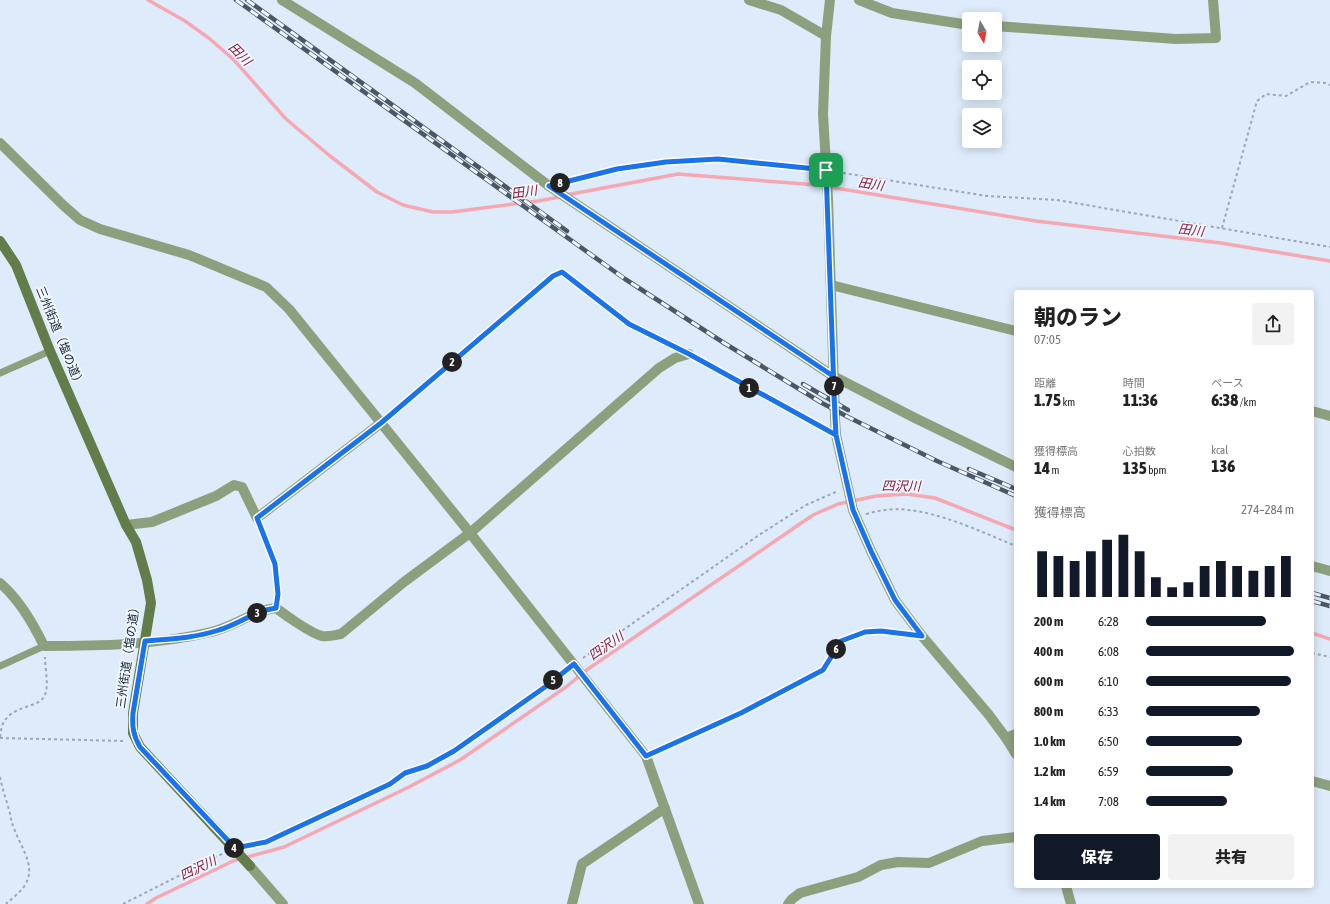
<!DOCTYPE html>
<html lang="ja">
<head>
<meta charset="utf-8">
<style>
  :root { --surface:#fff; --page:#f2f2f2; --text:#222; --muted:#767676; --accent:#111827 }
  body { margin:0; font-family:"Asap Condensed","Noto Sans JP",sans-serif; background:var(--page); color:var(--text); height:100vh; display:flex; flex-direction:column; font-size:15px; white-space:nowrap }
  * { box-sizing:border-box; margin:0 }
  p { font-size:13px; color:var(--muted) }
  .icon { flex:none; width:22px; height:22px; fill:none; stroke:currentColor; stroke-width:2; stroke-linecap:round; stroke-linejoin:round }
  .map { position:relative; flex:1; overflow:hidden }
  .drawer { position:absolute; left:1014px; top:290px; width:300px; height:598px; display:flex; flex-direction:column; background:var(--surface); border-radius:4px; box-shadow:0 2px 10px #0003 }
  .drawer>* { flex:none }
  .needle { width:26px; rotate:170deg }
  .tools { position:absolute; left:962px; top:12px; display:grid; gap:8px }
  .tools a { display:grid; place-items:center; width:40px; height:40px; border-radius:4px; background:var(--surface); box-shadow:0 2px 10px #0003; font-size:20px }
  .pin { position:absolute; display:grid; place-items:center; width:34px; height:34px; color:#fff; margin:-17px; border-radius:8px; box-shadow:0 2px 6px #0006 }
  .km { position:absolute; width:20px; height:20px; margin:-10px; border-radius:50%; background:#222; color:#fff; font-size:11px; line-height:20px; text-align:center }
  .round { display:grid; place-items:center; flex:none; width:42px; height:42px; border-radius:4px; background:var(--page) }
  .summary { display:flex; align-items:center; justify-content:space-between; height:68px; padding:0 20px }
  h1 { font-size:22px; font-weight:800; line-height:30px }
  .metrics { display:grid; grid-template-columns:repeat(3,1fr); gap:6px; height:68px; padding:4px 20px }
  .metrics div { display:grid; align-content:center }
  .metrics b { font-size:17px; font-weight:800 }
  .metrics small { font-size:11px; font-weight:400 }
  .metrics p { font-size:11px }
  .chart { height:112px; padding:8px 20px }
  .chart p { display:flex; justify-content:space-between }
  .chart svg { width:100%; height:72px; margin-top:4px; stroke:var(--accent); stroke-width:6 }
  .primary-button { display:flex; gap:8px; margin-top:auto; padding:8px 20px }
  .primary-button a { flex:1; height:46px; border-radius:4px; background:var(--accent); color:#fff; font-size:16px; font-weight:800; line-height:46px; text-align:center }
  .primary-button a+a { background:var(--page); color:var(--text) }
  ul { padding:0 20px; list-style:none; font-size:13px }
  li { display:grid; grid-template-columns:64px 48px 1fr; align-items:center; height:30px }
  li i { height:10px; border-radius:5px; background:var(--accent) }
  .map>svg:first-child { display:block }
  .lines { fill:none; stroke-linecap:round; stroke-linejoin:round }
  .stream { stroke:#f6a8b2; stroke-width:3.5 }
  .path { stroke:#9aa7b6; stroke-width:2; stroke-dasharray:3 3; stroke-linecap:butt }
  .lane { stroke:#8da07e; stroke-width:7 }
  .street { stroke:#8da07e; stroke-width:10 }
  .secondary { stroke:#627c4a; stroke-width:10 }
  .rail-casing { stroke:#4a5765; stroke-width:4.5 }
  .rail { stroke:#f0f7ff; stroke-width:3; stroke-dasharray:9; stroke-linecap:butt }
  .route-casing { stroke:#fff; stroke-width:8 }
  .route { stroke:#1a73e8; stroke-width:5 }
  .labels { text-anchor:middle; dominant-baseline:central; stroke-width:3.5; stroke-linejoin:round; paint-order:stroke }
  .street-label { font-size:12px; fill:#162331; stroke:#f0f7ff }
  .water-label { font-size:13px; font-style:italic; fill:#8b1c39; stroke:#f0f7ff }
</style>
</head>
<body>
<div class="map">
<svg width="1330" height="904" viewBox="0 0 1330 904">
  <rect width="100%" height="100%" fill="#ddebfa"/>
  <g class="lines">
    <!-- stream -->
    <g class="stream">
      <path d="M148,0L185,21L210,39L234,60L286,119L330,156L377,192L403,205L433,212H452L538,201L560,197"/>
      <path d="M566,195L678,174L817,185L1036,221L1221,243L1330,261"/>
      <path d="M1312,633L1330,639"/>
      <path d="M147,904L156,898L233,861L284,847L409,787L460,760L566,687L588,669L813,515L838,504L876,496L907,494L935,498L1016,530"/>
    </g>
    <!-- path -->
    <g class="path">
      <path d="M837,172L987,196L1057,200L1330,247"/>
      <path d="M562,182L617,169L666,162L718,159L815,169"/>
      <path d="M1222,228L1257,101L1266,94L1286,96L1310,82L1326,83L1330,85"/>
      <path d="M866,514C880,510 894,508 908,510C942,513 984,533 1016,546"/>
      <path d="M1312,653L1330,657"/>
      <path d="M583,658L759,535L806,505L838,491"/>
      <path d="M0,737C1,732 1,726 4,722C13,705 40,708 45,695C49,684 45,669 45,657"/>
      <path d="M0,738L125,741"/>
      <path d="M655,752L741,713L823,670L841,641L865,631H881L907,634"/>
      <path d="M0,777C2,788 6,799 9,810C11,816 11,822 14,828C19,844 35,864 27,881C24,890 13,897 6,904"/>
      <path d="M247,846L266,842L390,784L405,773L427,765L454,751L545,687L565,671"/>
      <path d="M123,904L224,853"/>
    </g>
    <!-- lane -->
    <g class="lane">
      <path d="M0,373L50,351"/>
      <path d="M381,423L553,276L562,272L629,324L689,354L836,435"/>
      <path d="M257,518L275,564L278,594L276,608"/>
      <path d="M0,666L44,646"/>
    </g>
    <!-- street -->
    <g class="street">
      <path d="M282,0L415,83L549,186L833,376L915,418L1016,467"/>
      <path d="M749,0L781,10L826,36"/>
      <path d="M830,0L826,36L823,114L828,199L835,418L836,435L853,510L871,551L895,600L922,636L989,715L1006,738L1016,754"/>
      <path d="M859,0L892,13L969,25"/>
      <path d="M995,26L1094,33L1176,39L1216,38L1213,0"/>
      <path d="M0,143L63,205L80,220L100,229L189,255L266,287L289,309L470,533L646,756L699,904"/>
      <path d="M831,285L1016,331"/>
      <path d="M1312,411L1330,416"/>
      <path d="M126,525L152,522L216,496L234,485L242,487L257,518L381,423"/>
      <path d="M1312,566L1330,571"/>
      <path d="M0,583C20,600 33,623 44,646C99,646 157,645 211,632C234,627 252,611 276,608C285,615 312,634 322,636C329,637 335,635 341,634L404,582L470,533L659,368L675,358L689,354"/>
      <path d="M1006,738L1016,734"/>
      <path d="M1312,781L1330,786"/>
      <path d="M250,866L283,904"/>
      <path d="M1066,886L1071,904"/>
      <path d="M572,904L582,864L665,808"/>
      <path d="M788,904L792,899L800,893L858,877L881,865L898,862L929,863L982,841L1016,837"/>
    </g>
    <!-- secondary -->
    <path class="secondary" d="M0,241L16,265L50,351L126,525L136,542L147,580L151,603L133,713V733L140,747L250,866"/>
    <defs>
      <g id="rail">
        <path d="M236,0L625,279L724,343L822,403L848,417L937,461L1016,496"/>
        <path d="M247,0L567,231"/>
        <path d="M803,384L848,410"/>
        <path d="M969,469L1016,489"/>
        <path d="M1312,593L1330,598"/>
        <path d="M1312,601L1330,606"/>
      </g>
    </defs>
    <!-- rail casing -->
    <use href="#rail" class="rail-casing"/>
    <!-- rail -->
    <use href="#rail" class="rail"/>
  </g>
  <g class="lines">
    <defs>
      <path id="route" d="M826,170L835,418L836,435L689,354L629,324L562,272L553,276L381,423L257,518L275,564L278,594L276,608C254,611 239,624 219,630C195,638 170,639 145,641L133,713C132,726 133,735 140,747L235,848L266,842L390,784L405,773L427,766L454,751L545,687L574,664L646,756L741,713L823,670L841,641L865,632L881,631L922,636L895,600L871,551L853,510L836,435L833,376L549,186L617,169L666,162L718,159L826,170"/>
    </defs>
    <!-- route casing -->
    <use href="#route" class="route-casing"/>
    <!-- route -->
    <use href="#route" class="route"/>
  </g>
  <g class="labels">
    <!-- street labels -->
    <g class="street-label">
      <text transform="translate(60 337) rotate(68)">三州街道（塩の道）</text>
      <text transform="translate(128 655) rotate(-82)">三州街道（塩の道）</text>
    </g>
    <!-- water labels -->
    <g class="water-label">
      <text transform="translate(240 54) rotate(45)">田川</text>
      <text transform="translate(871 184) rotate(9)">田川</text>
      <text transform="translate(524 192) rotate(-8)">田川</text>
      <text transform="translate(1191 230) rotate(7)">田川</text>
      <text transform="translate(901 486) rotate(1)">四沢川</text>
      <text transform="translate(606 646) rotate(-35)">四沢川</text>
      <text transform="translate(198 868) rotate(-26)">四沢川</text>
    </g>
  </g>
</svg>
<div class="tools">
<a><svg class="needle" viewBox="-14 -14 28 28"><path d="M0-13l5 13h-10z" fill="#e53935"/><path d="M0 13l5-13h-10z" fill="#767676"/></svg></a>
<a><svg class="icon" aria-label="locate" viewBox="0 0 24 24"><circle cx="12" cy="12" r="6"/><path d="M12 2v4M12 18v4M2 12h4M18 12h4"/></svg></a>
<a><svg class="icon" aria-label="layers" viewBox="0 0 24 24"><path d="M12 4l9 5-9 5-9-5zM3 14l9 5 9-5"/></svg></a>
</div>
<div class="pin" style="left:826px;top:170px;background:#1e9e55"><svg class="icon" aria-label="arrive" viewBox="0 0 24 24"><path d="M6 21V4h12l-3 4 3 4H6"/></svg></div>
<b class="km" style="left:749px;top:388px">1</b>
<b class="km" style="left:452px;top:362px">2</b>
<b class="km" style="left:257px;top:613px">3</b>
<b class="km" style="left:234px;top:848px">4</b>
<b class="km" style="left:553px;top:680px">5</b>
<b class="km" style="left:836px;top:649px">6</b>
<b class="km" style="left:834px;top:386px">7</b>
<b class="km" style="left:560px;top:183px">8</b>
<section class="drawer">
<div class="summary"><div><h1>朝のラン</h1><p>07:05</p></div><a class="round"><svg class="icon" aria-label="share" viewBox="0 0 24 24"><path d="M12 15V3M7 8l5-5 5 5M5 13v7h14v-7"/></svg></a></div>
<div class="metrics">
<div><p>距離</p><b>1.75<small> km</small></b></div>
<div><p>時間</p><b>11:36</b></div>
<div><p>ペース</p><b>6:38<small> /km</small></b></div>
</div>
<div class="metrics">
<div><p>獲得標高</p><b>14<small> m</small></b></div>
<div><p>心拍数</p><b>135<small> bpm</small></b></div>
<div><p>kcal</p><b>136</b></div>
</div>
<div class="chart"><p><span>獲得標高</span>274–284 m</p>
<svg viewBox="0 0 160 44" preserveAspectRatio="none"><path d="M5 44V16M15 44V19M25 44V22M35 44V16M45 44V9M55 44V6M65 44V16M75 44V32M85 44V38M95 44V35M105 44V25M115 44V22M125 44V25M135 44V28M145 44V25M155 44V19"/></svg>
</div>
<ul>
<li><b>200 m</b>6:28<i style="width:81%"></i></li>
<li><b>400 m</b>6:08<i style="width:100%"></i></li>
<li><b>600 m</b>6:10<i style="width:98%"></i></li>
<li><b>800 m</b>6:33<i style="width:77%"></i></li>
<li><b>1.0 km</b>6:50<i style="width:65%"></i></li>
<li><b>1.2 km</b>6:59<i style="width:59%"></i></li>
<li><b>1.4 km</b>7:08<i style="width:55%"></i></li>
</ul>
<div class="primary-button"><a>保存</a><a>共有</a></div>
</section>
</div>
</body>
</html>
